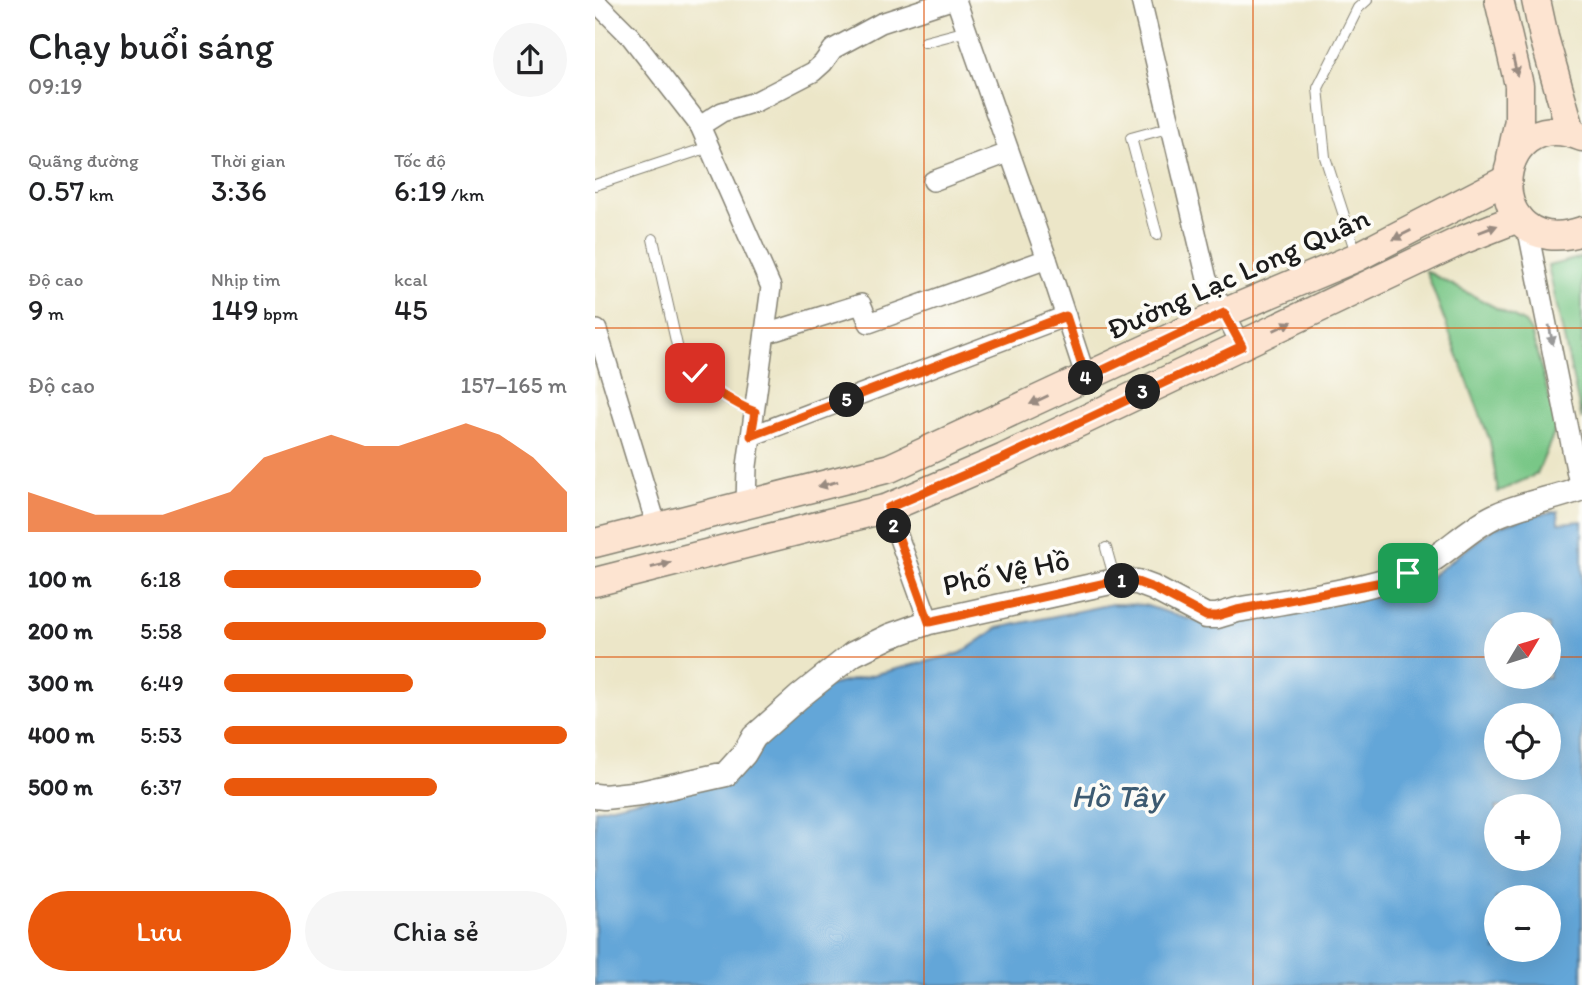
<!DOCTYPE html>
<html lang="vi">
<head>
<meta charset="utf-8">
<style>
  :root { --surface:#fff; --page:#f6f6f6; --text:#202124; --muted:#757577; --accent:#ea580c }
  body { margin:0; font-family:Itim,sans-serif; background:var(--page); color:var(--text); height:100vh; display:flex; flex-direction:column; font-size:26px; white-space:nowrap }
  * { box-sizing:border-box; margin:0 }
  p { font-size:23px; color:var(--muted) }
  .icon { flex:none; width:38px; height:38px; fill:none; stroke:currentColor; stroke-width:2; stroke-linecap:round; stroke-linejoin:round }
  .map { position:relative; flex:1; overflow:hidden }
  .panel { display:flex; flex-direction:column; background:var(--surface); width:595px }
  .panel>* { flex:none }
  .needle { width:46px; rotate:52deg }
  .fabs { position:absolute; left:889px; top:612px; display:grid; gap:14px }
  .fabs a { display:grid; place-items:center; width:77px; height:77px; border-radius:50%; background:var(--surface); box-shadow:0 7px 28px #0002; font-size:35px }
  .pin { position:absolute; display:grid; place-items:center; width:60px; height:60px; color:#fff; margin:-30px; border-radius:14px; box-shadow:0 4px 10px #0006 }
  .km { position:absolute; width:35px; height:35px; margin:-18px; border-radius:50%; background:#222; color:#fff; font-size:19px; line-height:35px; text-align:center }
  .round { display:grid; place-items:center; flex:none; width:74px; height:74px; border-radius:37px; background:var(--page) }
  .head { display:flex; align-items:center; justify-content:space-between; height:119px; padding:0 28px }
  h1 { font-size:38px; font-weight:600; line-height:52px }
  .figures { display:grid; grid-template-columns:repeat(3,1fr); gap:10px; height:119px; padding:7px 28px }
  .figures div { display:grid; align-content:center }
  .figures b { font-size:30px; font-weight:600 }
  .figures small { font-size:19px; font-weight:400 }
  .figures p { font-size:19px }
  .chart { height:196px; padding:14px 28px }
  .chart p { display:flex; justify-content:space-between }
  .chart svg { width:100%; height:126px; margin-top:7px; fill:var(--accent); opacity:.7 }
  .primary-button { display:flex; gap:14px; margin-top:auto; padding:14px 28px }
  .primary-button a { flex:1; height:80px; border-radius:42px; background:var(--accent); color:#fff; font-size:28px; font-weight:600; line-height:80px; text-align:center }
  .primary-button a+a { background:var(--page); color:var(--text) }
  ul { padding:0 28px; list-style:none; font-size:23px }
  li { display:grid; grid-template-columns:112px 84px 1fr; align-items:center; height:52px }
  li i { height:18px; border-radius:9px; background:var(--accent) }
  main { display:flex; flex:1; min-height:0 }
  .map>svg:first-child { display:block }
  .green { fill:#79c787; stroke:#4a7252; stroke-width:2 }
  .water { fill:#64a6d8; stroke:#40617a; stroke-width:2; fill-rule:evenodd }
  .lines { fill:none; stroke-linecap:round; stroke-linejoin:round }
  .service-casing { stroke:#848172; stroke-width:12 }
  .minor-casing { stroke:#848172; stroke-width:22 }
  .tertiary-casing { stroke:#848172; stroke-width:27 }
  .secondary-casing { stroke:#848172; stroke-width:31 }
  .service { stroke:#fff; stroke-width:10 }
  .minor { stroke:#fff; stroke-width:19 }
  .tertiary { stroke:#fff; stroke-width:24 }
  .secondary { stroke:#fde4d1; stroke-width:28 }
  .oneway { fill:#988a80 }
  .oneway2 { fill:#999 }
  .route-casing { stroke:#fff; stroke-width:14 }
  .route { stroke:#ea580c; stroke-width:9 }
  .grid { fill:none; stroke:#de560d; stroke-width:2; stroke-opacity:0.55 }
  .labels { text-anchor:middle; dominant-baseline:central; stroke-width:7; stroke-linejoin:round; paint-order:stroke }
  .street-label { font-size:30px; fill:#1c1c1c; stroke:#fdfcf7 }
  .water-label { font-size:32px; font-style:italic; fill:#3c5a71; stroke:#fdfcf7 }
</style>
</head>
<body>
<main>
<section class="panel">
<div class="head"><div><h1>Chạy buổi sáng</h1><p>09:19</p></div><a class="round"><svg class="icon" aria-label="share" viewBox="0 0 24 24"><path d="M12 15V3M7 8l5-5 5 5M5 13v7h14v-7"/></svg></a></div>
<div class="figures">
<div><p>Quãng đường</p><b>0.57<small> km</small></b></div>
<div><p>Thời gian</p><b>3:36</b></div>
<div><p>Tốc độ</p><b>6:19<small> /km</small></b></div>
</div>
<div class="figures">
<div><p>Độ cao</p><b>9<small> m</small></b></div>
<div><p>Nhịp tim</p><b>149<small> bpm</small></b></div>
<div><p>kcal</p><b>45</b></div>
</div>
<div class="chart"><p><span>Độ cao</span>157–165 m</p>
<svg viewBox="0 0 160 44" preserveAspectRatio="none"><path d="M0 44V30L10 34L20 38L30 38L40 38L50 34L60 30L70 18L80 14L90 10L100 14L110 14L120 10L130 6L140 10L150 18L160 30V44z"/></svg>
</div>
<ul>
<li><b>100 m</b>6:18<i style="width:75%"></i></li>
<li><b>200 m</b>5:58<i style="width:94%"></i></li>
<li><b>300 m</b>6:49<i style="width:55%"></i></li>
<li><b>400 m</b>5:53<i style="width:100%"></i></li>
<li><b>500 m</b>6:37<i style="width:62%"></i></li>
</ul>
<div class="primary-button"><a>Lưu</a><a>Chia sẻ</a></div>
</section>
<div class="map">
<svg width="987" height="985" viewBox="0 0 987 985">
  <rect width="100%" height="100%" fill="#fdfcf7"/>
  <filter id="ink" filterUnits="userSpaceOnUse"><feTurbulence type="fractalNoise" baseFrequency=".0143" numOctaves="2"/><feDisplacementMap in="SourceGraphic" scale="14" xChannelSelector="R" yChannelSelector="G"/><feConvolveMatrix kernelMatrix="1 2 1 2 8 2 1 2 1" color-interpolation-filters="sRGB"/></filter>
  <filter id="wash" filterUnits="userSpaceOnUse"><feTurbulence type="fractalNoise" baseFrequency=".00686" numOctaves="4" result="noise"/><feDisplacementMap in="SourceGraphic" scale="28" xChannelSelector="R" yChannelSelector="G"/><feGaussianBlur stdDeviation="1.57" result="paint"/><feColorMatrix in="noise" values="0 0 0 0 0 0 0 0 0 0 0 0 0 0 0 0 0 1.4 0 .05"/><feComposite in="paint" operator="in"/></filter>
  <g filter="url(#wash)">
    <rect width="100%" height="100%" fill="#ece6c8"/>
    <!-- green -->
    <g class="green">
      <path d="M987,257V420L953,266Z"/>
      <path d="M831,271L930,323L936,332L962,426L942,474L903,492L895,441Z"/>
    </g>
    <!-- water -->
    <path class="water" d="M963,511L964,523L987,521V985H0V810L134,779L205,706L229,687L366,653L403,628L517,604L549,605L616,626L813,587L835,577L899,528L940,515ZM901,625H954V677H901ZM901,716H954V768H901ZM901,807H954V859H901ZM901,898H954V950H901Z"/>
  </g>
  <g filter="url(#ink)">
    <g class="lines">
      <defs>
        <g id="service">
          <path d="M330,42L372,31"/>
          <path d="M0,185L114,147"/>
          <path d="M562,235L536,138L576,127"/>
          <path d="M58,239L83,350C99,378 129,400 160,412"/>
          <path d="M761,253L730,157L723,88L763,8L772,0"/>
          <path d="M511,548L520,580"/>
        </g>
        <g id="minor">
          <path d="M361,0L452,259L491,378"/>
          <path d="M546,0L612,279L647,346"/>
          <path d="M0,1L36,37L105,126L176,287L152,466L151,505"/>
          <path d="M105,126L127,112L160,102L218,72L228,63L238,49L286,23L356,0"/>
          <path d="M338,181L413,153"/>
          <path d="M932,226L985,489"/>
          <path d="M2,330L62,527"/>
          <path d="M170,334L266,304L274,323L452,259"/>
          <path d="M156,436L471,316"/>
          <path d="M293,508L334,622"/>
        </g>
        <path id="tertiary" d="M0,796L9,797L46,793L131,774L149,754L159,737L204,697L258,654L295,636L334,622L520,581L542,582L558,588L611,616H622L642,610C695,600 761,592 810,574C844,562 868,531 900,516C928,503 959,499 987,488"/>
        <g id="secondary">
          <path d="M904,0L924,85V120L916,158"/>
          <path d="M941,0L949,37L976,132"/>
          <path d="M987,137C891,98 884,265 987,231"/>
          <path d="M0,543L295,468L629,313L762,257L911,180"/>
          <path d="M0,582L293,508L409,458L867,240L923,218"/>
        </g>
      </defs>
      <!-- service casing -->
      <use href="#service" class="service-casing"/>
      <!-- minor casing -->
      <use href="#minor" class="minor-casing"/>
      <!-- tertiary casing -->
      <use href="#tertiary" class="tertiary-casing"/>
      <!-- secondary casing -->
      <use href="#secondary" class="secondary-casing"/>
      <!-- service -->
      <use href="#service" class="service"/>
      <!-- minor -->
      <use href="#minor" class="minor"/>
      <!-- tertiary -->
      <use href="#tertiary" class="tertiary"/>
      <!-- secondary -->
      <use href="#secondary" class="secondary"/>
    </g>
    <!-- one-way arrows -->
    <defs><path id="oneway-solid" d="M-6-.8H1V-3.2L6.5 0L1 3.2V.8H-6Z" transform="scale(1.75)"/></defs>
    <g class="oneway">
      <use href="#oneway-solid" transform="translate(920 66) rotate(77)"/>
      <use href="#oneway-solid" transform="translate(893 229) rotate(-21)"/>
      <use href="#oneway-solid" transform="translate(807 235) rotate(153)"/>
      <use href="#oneway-solid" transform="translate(688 326) rotate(-26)"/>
      <use href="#oneway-solid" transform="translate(444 400) rotate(155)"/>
      <use href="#oneway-solid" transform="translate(233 484) rotate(165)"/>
      <use href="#oneway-solid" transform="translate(66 565) rotate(-14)"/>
    </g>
    <use class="oneway2" href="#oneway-solid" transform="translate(956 335) rotate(79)"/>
  </g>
  <g class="lines" filter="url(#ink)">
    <defs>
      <path id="route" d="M100,373C118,389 137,403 160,412L156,436L471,316L491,378L629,313L647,346L409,458L293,508L334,622L520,581L542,582L558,588L611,616H622L642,610L787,582L813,573"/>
    </defs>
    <!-- route casing -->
    <use href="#route" class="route-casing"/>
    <!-- route -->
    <use href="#route" class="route"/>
  </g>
  <!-- grid -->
  <path class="grid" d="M329,0V985M658,0V985M0,328H987M0,657H901M954,657H987"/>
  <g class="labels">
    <!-- street labels -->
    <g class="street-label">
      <text transform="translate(643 273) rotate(-24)">Đường Lạc Long Quân</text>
      <text transform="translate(411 572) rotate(-12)">Phố Vệ Hồ</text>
    </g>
    <!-- water labels -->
    <g class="water-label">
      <text x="522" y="796">Hồ Tây</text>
    </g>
  </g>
</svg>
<div class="fabs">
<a><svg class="needle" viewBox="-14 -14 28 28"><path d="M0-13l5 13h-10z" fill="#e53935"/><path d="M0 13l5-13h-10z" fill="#757577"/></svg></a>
<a><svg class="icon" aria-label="locate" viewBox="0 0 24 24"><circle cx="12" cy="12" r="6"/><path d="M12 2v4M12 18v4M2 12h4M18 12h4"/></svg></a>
<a>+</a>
<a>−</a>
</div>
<div class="pin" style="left:813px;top:573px;background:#1e9e55"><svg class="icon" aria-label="arrive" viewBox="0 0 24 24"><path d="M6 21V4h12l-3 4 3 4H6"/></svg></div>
<div class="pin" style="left:100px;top:373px;background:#d93025"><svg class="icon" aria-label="check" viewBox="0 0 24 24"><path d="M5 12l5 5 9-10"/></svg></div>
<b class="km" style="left:527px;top:581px">1</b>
<b class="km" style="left:299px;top:526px">2</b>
<b class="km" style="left:548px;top:392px">3</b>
<b class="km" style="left:491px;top:378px">4</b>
<b class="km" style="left:252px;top:400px">5</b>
</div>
</main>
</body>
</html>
